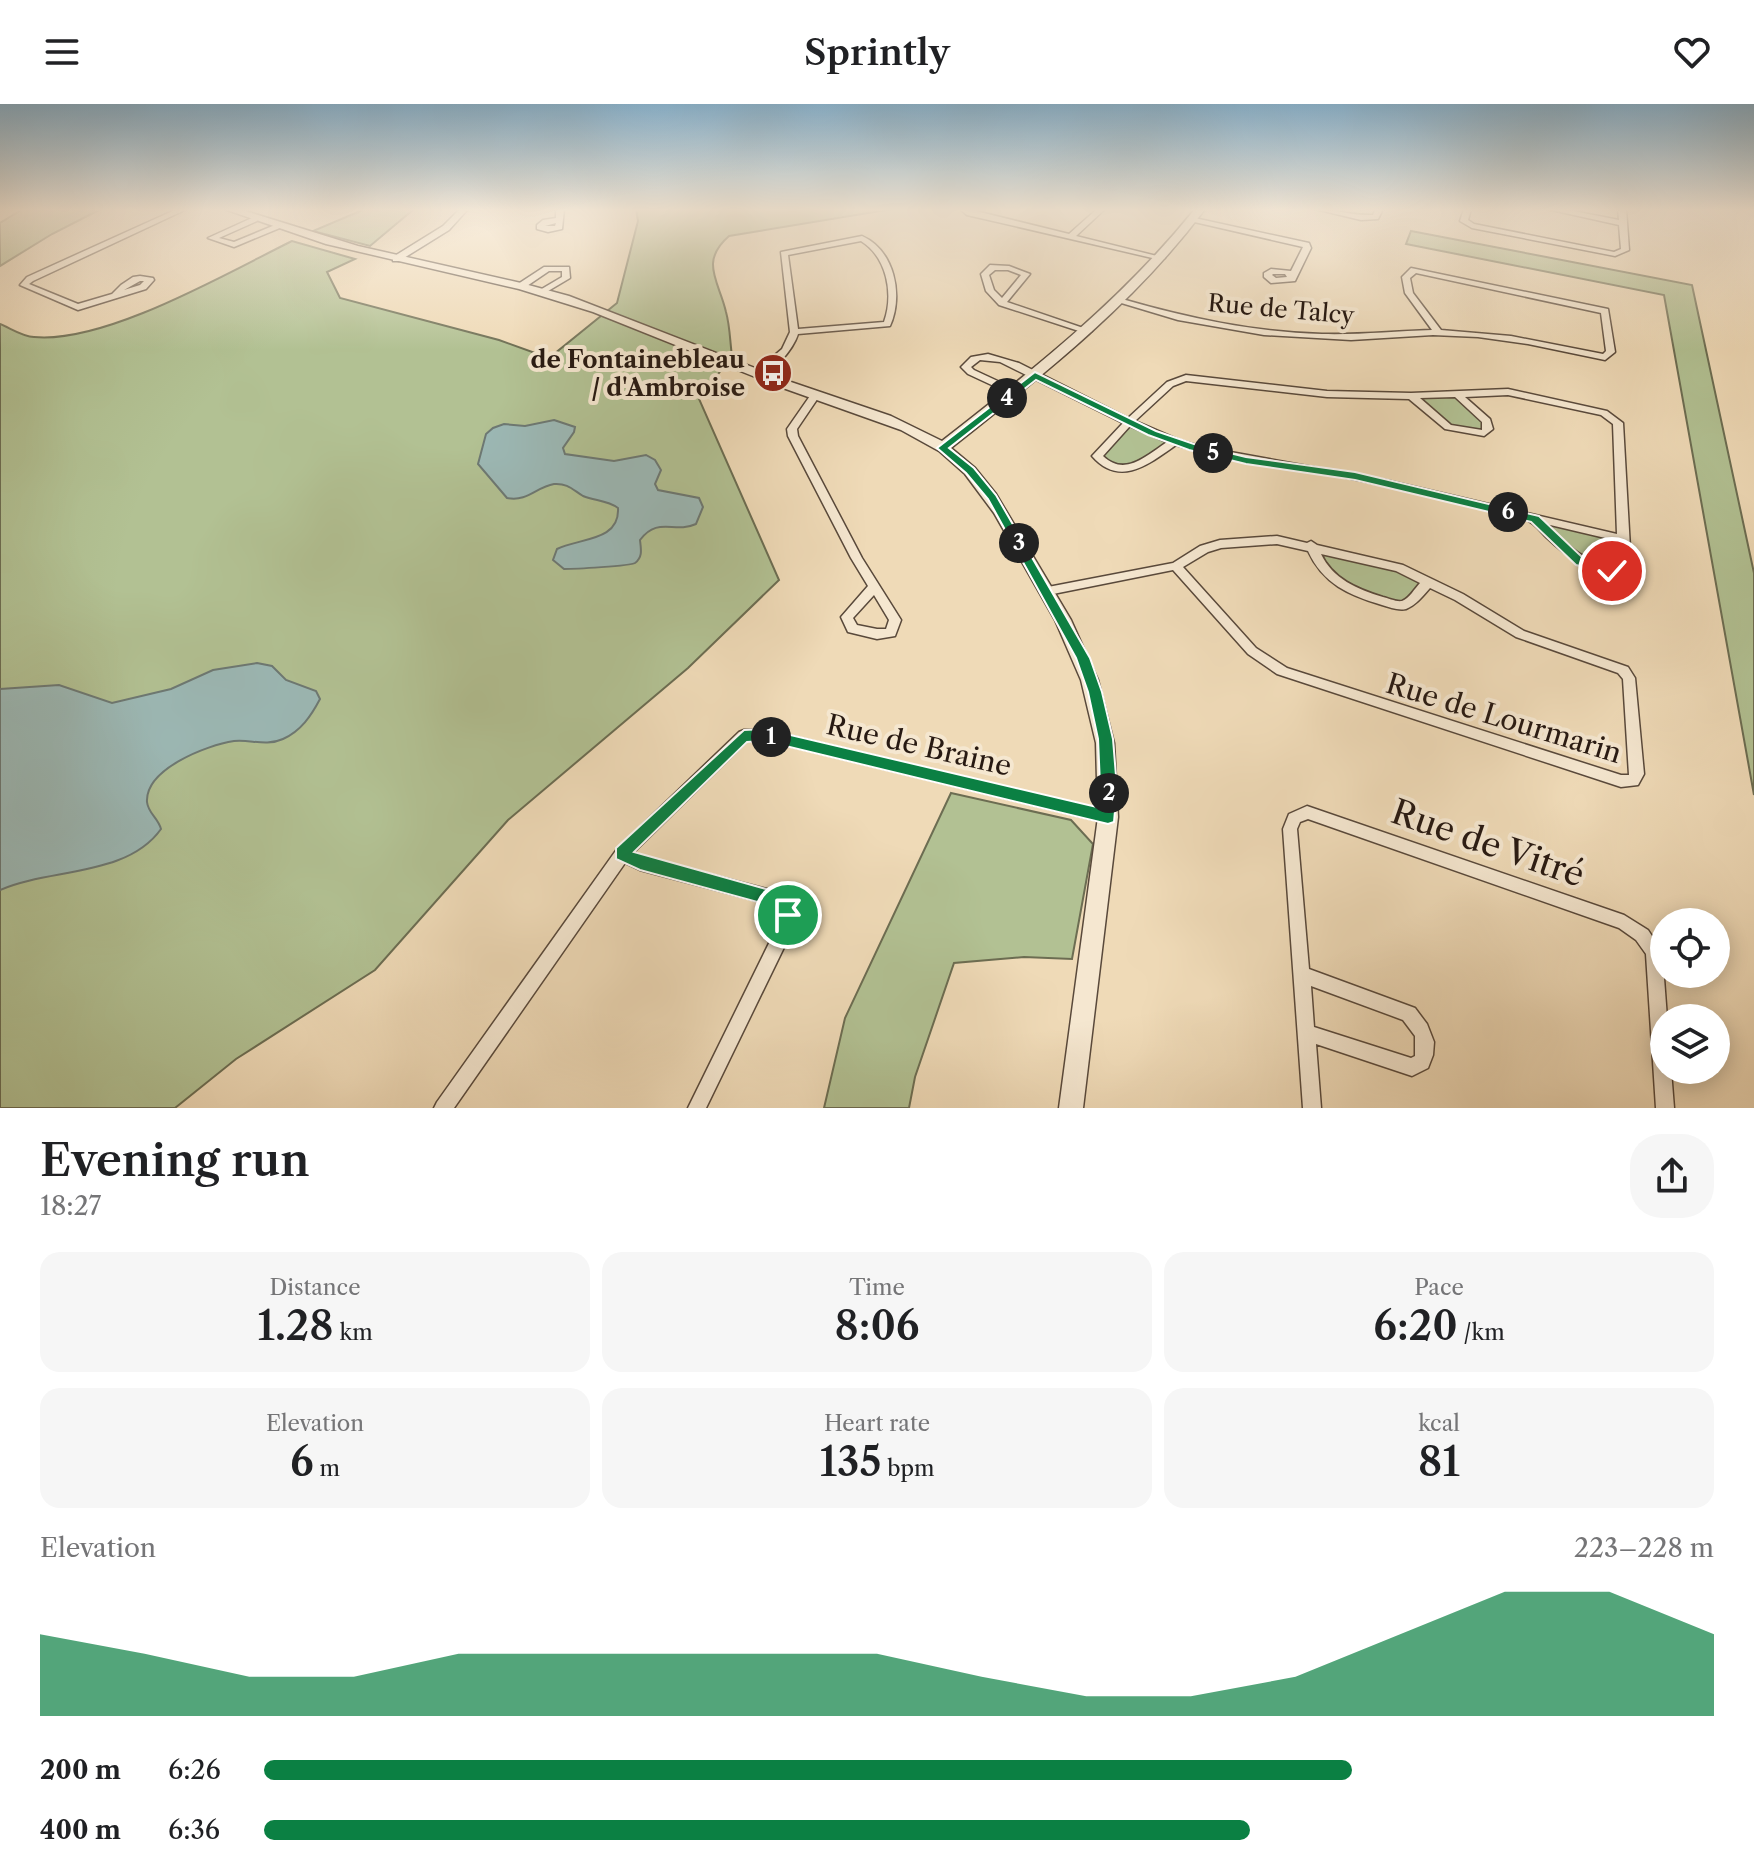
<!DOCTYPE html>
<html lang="en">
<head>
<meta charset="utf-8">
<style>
  :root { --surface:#fff; --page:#f6f6f6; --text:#202124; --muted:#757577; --accent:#0b8043 }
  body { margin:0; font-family:"Libre Caslon Text",serif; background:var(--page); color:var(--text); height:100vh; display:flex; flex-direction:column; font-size:30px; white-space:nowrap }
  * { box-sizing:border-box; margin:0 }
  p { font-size:26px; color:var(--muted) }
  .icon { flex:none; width:44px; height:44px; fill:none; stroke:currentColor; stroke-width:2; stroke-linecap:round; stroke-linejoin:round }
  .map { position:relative; height:1004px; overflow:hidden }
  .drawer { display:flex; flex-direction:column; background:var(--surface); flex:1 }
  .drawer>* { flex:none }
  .controls { position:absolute; left:1650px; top:804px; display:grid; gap:16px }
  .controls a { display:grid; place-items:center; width:80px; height:80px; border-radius:50%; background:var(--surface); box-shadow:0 4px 20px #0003; font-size:40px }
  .pin { position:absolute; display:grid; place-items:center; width:68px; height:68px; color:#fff; margin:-34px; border:4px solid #fff; border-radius:50%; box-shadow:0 2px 8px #0007 }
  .km { position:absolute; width:40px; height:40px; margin:-20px; border-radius:50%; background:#222; color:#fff; font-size:22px; line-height:40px; text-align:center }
  .round { display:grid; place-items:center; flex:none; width:84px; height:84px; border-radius:32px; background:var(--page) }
  .head { display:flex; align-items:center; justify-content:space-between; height:136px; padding:0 40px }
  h1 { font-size:44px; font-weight:600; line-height:60px }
  .figures { display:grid; grid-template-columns:repeat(3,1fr); gap:12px; height:136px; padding:8px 40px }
  .figures div { display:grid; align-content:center; border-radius:20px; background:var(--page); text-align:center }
  .figures b { font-size:40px; font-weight:600 }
  .figures small { font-size:22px; font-weight:400 }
  .figures p { font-size:22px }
  .chart { height:224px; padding:16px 40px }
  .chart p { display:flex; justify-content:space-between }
  .chart svg { width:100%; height:144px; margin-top:8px; fill:var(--accent); opacity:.7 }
  ul { padding:0 40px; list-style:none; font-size:26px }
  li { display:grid; grid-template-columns:128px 96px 1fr; align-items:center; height:60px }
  li i { height:20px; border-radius:10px; background:var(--accent) }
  header { display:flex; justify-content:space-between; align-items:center; height:104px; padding:0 40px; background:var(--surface); font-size:36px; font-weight:600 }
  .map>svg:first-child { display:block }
  .green { fill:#b2c193; stroke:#6c6d52; stroke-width:2 }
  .water { fill:#9cb9b6; stroke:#6d7974; stroke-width:2 }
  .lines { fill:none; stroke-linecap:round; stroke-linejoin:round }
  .minor-casing { stroke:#59493b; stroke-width:3 }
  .tertiary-casing { stroke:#59493b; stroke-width:3 }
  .minor { fill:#f5e7d0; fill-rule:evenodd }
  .tertiary { fill:#f5e7d0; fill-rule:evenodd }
  .route { fill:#0b8043; stroke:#fff; stroke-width:2 }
  .labels { text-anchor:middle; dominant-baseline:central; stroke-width:8; stroke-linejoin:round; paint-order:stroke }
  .far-street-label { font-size:24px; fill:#271912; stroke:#f5e7d0 }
  .far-poi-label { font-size:24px; font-weight:bold; fill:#271912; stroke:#f5e7d0; text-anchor:end }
  .street-label { font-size:28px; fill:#271912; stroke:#f5e7d0 }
  .near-street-label { font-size:34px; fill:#271912; stroke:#f5e7d0 }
</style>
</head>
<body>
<header><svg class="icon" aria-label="menu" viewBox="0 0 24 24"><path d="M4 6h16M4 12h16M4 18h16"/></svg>Sprintly<svg class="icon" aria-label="heart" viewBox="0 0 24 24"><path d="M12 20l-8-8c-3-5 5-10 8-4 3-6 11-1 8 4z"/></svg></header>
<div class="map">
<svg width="1754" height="1004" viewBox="0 0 1754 1004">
  <rect width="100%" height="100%" fill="#efdab7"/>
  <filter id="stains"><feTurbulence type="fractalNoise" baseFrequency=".0025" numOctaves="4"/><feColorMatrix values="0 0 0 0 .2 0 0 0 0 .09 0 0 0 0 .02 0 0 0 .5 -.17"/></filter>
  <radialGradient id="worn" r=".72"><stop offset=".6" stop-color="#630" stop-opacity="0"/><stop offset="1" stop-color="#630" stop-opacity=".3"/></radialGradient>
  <!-- green -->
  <g class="green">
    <path d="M23,105H101L52,130L0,162V119Z"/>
    <path d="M365,105H414L370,142L313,127Z"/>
    <path d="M636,105H892L729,132C699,158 719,177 726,208C730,222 730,238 732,252L699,295L779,476L688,564L508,716L375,866L236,955L175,1004H0V220C10,224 23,233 34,233C105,240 227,169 292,137L355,155L327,168L340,194L499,236L549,254L617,199L638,117Z"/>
    <path d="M1411,127L1692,181L1754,469V691L1664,191L1406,140Z"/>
    <path d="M1457,290L1487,317L1484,329L1448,323L1411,292Z"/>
    <path d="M1131,319L1174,338L1129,365L1102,358L1100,346Z"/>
    <path d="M1535,415L1623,435L1621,466L1580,458Z"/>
    <path d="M1311,441L1371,456L1429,477L1401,502C1360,490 1327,486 1311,441Z"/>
    <path d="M951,689L1071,716L1093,740L1072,855L1024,853L954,859L915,973L909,1004H824L845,914Z"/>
  </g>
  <!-- water -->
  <g class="water">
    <path d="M554,316L575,323L574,328L563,344L565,350L614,357L646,351L655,356L661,366L655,380L658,386L699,394L703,403L696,420C674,430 658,412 640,436C641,445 643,453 635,459C630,462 574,465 564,465L553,456L557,445C578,434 620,438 618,404C607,396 595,397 583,392C573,386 568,379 554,380C536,383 528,398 507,394L478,360L486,330L493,324L504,320L525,322Z"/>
    <path d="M257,559L272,562L286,576L316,587L320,595C311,612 301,627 283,635C265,643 251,635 234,637C207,641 145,665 147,698C148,709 158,714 161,725C127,773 50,764 0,786V585L59,581L112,599L171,585L213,566Z"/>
  </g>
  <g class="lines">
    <defs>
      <g id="minor">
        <path d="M177,105H187L33,177L29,180L78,200L112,190L121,181L133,173L140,172L153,174L154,176L146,185L78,206L20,181L27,173ZM140,177H144L140,181L124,186Z"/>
        <path d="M460,105H468L449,126L399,157H393V153L443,122Z"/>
        <path d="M556,105H564L562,125L548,128L537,125V121L543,116L556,114ZM556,119L555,122H545Z"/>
        <path d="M960,105H968L1069,130L1097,105H1105L1076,132L1165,154L1161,156L967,111Z"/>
        <path d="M1315,105C1334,105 1353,112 1373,111L1376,105H1383L1378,115L1361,116Z"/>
        <path d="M1464,105H1471L1468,116L1474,120L1614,148L1621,145L1619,121L1547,105H1563L1619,116L1618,105H1626L1629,146L1615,152L1472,124L1460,117Z"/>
        <path d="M254,113L258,115L257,117L219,134L234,138L275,121L282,123L234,143L208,134Z"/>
        <path d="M1190,113L1309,139L1311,144L1295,177L1271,179L1264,173V169L1271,165L1291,167L1303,143L1190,117ZM1273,170H1285L1287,173L1276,174L1272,171Z"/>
        <path d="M862,132C894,146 904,191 890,222L798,230C793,246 772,271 755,272V268L782,245L790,228L781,148ZM861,137C887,153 894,190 884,218L798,225L788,151Z"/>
        <path d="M990,161L1009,162L1030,170L1007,198L1092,227L1085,229L999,201L986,187L981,170ZM995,166H1008L1021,171L1002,194L994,186L989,171Z"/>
        <path d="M544,163H569L570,174L543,190L539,188L540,186L562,173V167H549L524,184H518V180Z"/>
        <path d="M1411,164L1608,205L1615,248L1605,256L1528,240L1478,233L1433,231L1351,236L1264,231L1178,216L1118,198L1122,195C1188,214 1253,228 1322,230C1359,231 1395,227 1432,226L1405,189L1402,173ZM1416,169L1601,209L1606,247L1603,250L1511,232L1441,226L1413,189L1410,174Z"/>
        <path d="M988,250L1019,259L1128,314L1167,278L1186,271L1327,287L1411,289L1508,285L1607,307L1623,319L1631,462C1625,470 1620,470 1610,469C1584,466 1565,451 1547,434C1540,427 1533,417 1524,415C1460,399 1397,383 1332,371C1280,362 1227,357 1176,341C1149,360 1120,384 1092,352L1123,319L1000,258L980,256L971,263L974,266L1017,286V290H1011L968,270L961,263L971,253ZM1186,277L1327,293L1409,295L1445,325L1484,332L1493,325L1490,315L1465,293L1508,291L1601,311L1613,320L1617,430L1390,377L1203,343L1179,336L1135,317L1173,282ZM1455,293L1482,318V326L1451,321L1420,294ZM1130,322L1167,338C1146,352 1125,373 1103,352ZM1546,420L1618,437L1619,461C1589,464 1566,440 1546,420Z"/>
        <path d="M815,288L820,291L797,325L798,332L862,454L901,516L895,532L877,535L848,528L841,513L868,482L851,454L788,332L787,325L812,289ZM874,491L889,516L886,525H877L857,521L853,514Z"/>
        <path d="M1277,432L1307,439L1311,437L1317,441L1403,461L1463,490L1524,527L1628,563L1635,574L1644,670L1638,681L1621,683L1277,570L1248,550L1173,466L1048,491L1042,487L1048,483L1173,459L1200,442L1220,436ZM1277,440L1308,447C1323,480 1349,491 1382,501C1390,503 1398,507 1406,505C1416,501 1423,492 1430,484L1455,496L1516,533L1618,569L1623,575L1629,671H1621L1287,564L1256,544L1183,463L1208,448L1221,444ZM1321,450L1396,467L1420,479C1415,484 1409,495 1402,497C1396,498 1388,494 1383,493C1357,485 1333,475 1321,450Z"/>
        <path d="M744,626H765L1108,707L1113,709L1115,713L1113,717L1108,719L765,636L747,637L634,748L643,753L778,788L783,790L795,805L791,829L706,1004H688L777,823L779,807L773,801L640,766L625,759L454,1004H434L437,998L617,745L739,628Z"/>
        <path d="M1307,702L1624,811L1648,826L1662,847L1667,914H1664V966H1671L1674,1004H1656L1646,850L1636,836L1619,824L1308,715L1300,718L1297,725L1309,865L1415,904L1427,920L1434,938L1433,951L1428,964L1412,972L1316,940L1321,1004H1303L1283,725L1289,710ZM1311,882L1403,916L1415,932V952L1411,954L1314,923Z"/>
      </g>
      <path id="tertiary" d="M224,105H239L358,142L521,179L569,192L791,278L891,312L942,337C1033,266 1122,196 1195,105H1205C1134,200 1043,271 951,344L975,364L996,390L1071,516L1098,576L1114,639L1118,713L1083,1004H1059L1098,713L1096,639L1081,576L1055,516L994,409L965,370L939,347L901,326L783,284L593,208L519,185L326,140Z"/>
    </defs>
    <!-- minor casing -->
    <use href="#minor" class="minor-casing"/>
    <!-- tertiary casing -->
    <use href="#tertiary" class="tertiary-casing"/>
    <!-- minor -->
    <use href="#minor" class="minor"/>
    <!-- tertiary -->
    <use href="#tertiary" class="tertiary"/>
  </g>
  <!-- sky -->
  <linearGradient id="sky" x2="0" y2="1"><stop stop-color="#89b6d4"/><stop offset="0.43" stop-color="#f8eedf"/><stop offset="1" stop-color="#f8eedf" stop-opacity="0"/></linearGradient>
  <rect width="1754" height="246" fill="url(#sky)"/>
  <!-- route -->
  <path class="route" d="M1035,268L1156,327L1197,341L1246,353L1355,368L1539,412L1584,455L1619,467L1612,471L1576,461L1531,418L1355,376L1246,360L1189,346L1148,331L1036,276L949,344L974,364L996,391L1090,554L1102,588L1113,635L1117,684L1114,718L1108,720L765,637L747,638L634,748L784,790L796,811L794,816H782L772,802L640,766L616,755V744L744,626L765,625L1101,704L1098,635L1088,588L1076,554L988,395L966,369L937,344Z"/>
  <!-- icons -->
  <defs>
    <symbol id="bus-disc" viewBox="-11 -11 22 22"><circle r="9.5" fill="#8f2418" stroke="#f5e7d0"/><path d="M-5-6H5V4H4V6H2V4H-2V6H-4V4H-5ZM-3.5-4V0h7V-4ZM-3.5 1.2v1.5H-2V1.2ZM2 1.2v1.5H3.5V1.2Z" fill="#fff"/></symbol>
  </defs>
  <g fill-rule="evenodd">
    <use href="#bus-disc" x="751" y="247" width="44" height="44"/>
  </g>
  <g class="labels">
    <!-- far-street labels -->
    <g class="far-street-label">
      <text transform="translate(1281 205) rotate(5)">Rue de Talcy</text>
    </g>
    <!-- far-poi labels -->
    <g class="far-poi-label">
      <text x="745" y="255">de Fontainebleau<tspan x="745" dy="28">/ d'Ambroise</tspan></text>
    </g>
    <!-- street labels -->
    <g class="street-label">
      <text transform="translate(1504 614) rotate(17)">Rue de Lourmarin</text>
      <text transform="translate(919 641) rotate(13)">Rue de Braine</text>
    </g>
    <!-- near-street labels -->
    <g class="near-street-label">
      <text transform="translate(1488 739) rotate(19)">Rue de Vitré</text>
    </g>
  </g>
  <rect width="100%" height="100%" filter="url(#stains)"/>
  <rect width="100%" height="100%" fill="url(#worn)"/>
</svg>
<div class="controls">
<a><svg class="icon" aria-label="locate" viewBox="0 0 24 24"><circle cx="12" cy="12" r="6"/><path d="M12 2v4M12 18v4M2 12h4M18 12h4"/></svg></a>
<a><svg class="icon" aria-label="layers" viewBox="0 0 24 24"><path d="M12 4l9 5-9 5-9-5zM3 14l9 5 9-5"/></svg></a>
</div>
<div class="pin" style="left:788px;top:811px;background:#1e9e55"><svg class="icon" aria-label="arrive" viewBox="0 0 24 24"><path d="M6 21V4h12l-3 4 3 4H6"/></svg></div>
<div class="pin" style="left:1612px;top:467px;background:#d93025"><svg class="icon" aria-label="check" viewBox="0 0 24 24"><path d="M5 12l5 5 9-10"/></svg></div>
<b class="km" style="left:771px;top:633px">1</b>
<b class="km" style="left:1109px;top:689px">2</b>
<b class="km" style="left:1019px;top:439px">3</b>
<b class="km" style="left:1007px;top:294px">4</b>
<b class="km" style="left:1213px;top:349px">5</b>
<b class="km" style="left:1508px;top:408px">6</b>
</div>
<section class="drawer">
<div class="head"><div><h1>Evening run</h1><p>18:27</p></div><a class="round"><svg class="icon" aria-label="share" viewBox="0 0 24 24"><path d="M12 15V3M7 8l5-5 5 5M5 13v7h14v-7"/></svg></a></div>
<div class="figures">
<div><p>Distance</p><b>1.28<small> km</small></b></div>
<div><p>Time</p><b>8:06</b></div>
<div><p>Pace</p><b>6:20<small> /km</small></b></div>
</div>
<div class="figures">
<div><p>Elevation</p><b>6<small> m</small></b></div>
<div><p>Heart rate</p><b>135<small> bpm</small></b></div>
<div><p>kcal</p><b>81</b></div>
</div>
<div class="chart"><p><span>Elevation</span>223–228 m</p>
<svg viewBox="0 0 160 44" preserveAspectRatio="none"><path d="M0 44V19L10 25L20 32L30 32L40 25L50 25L60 25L70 25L80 25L90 32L100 38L110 38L120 32L130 19L140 6L150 6L160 19V44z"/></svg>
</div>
<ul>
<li><b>200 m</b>6:26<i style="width:75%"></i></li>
<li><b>400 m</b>6:36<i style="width:68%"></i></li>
</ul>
</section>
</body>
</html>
